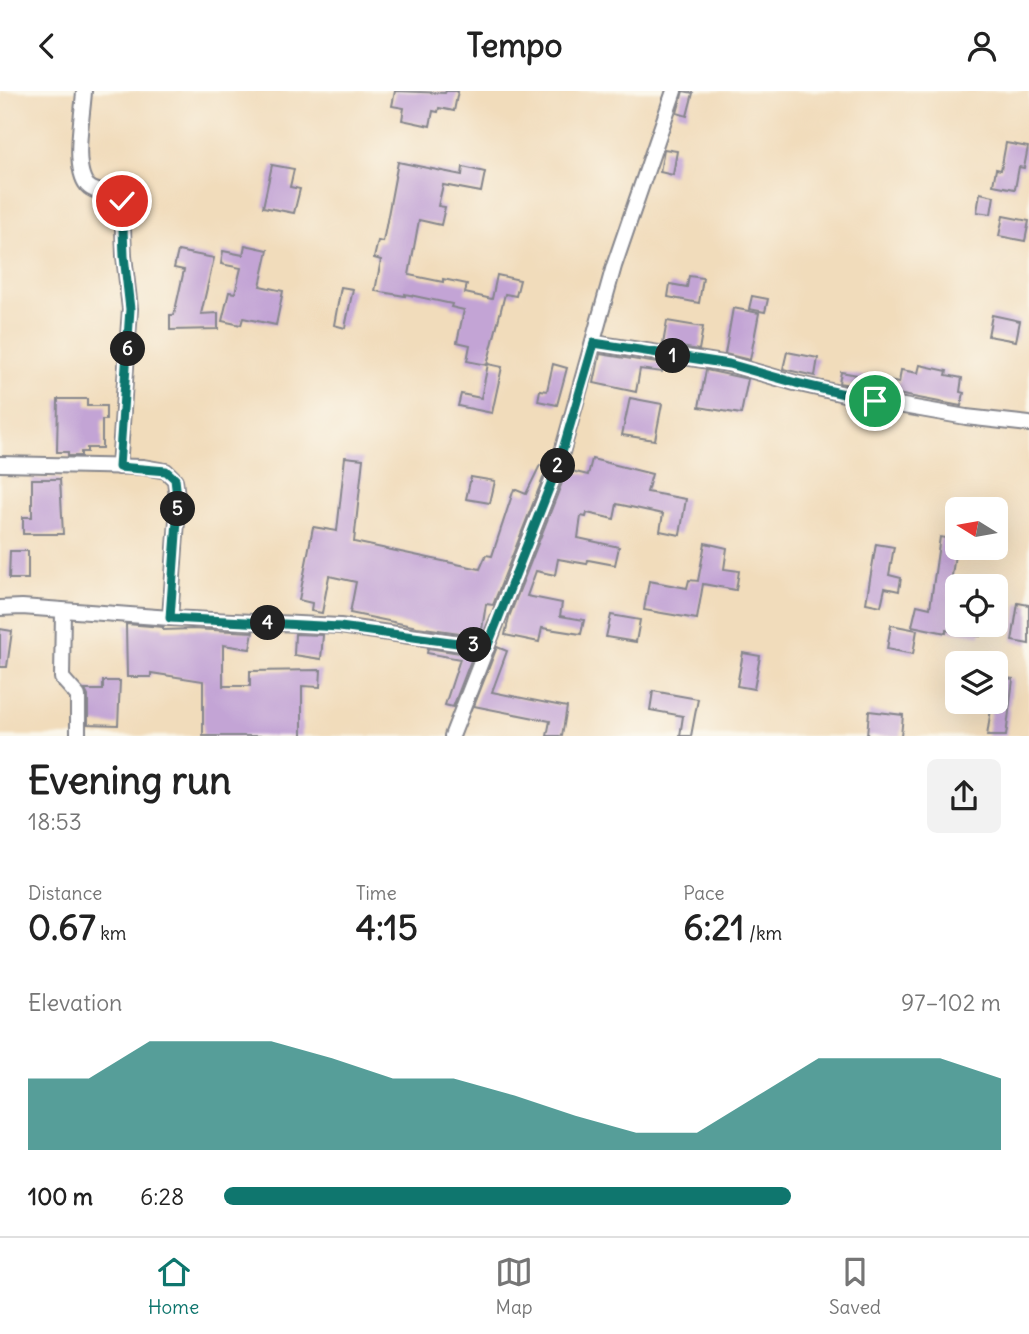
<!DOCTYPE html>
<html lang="en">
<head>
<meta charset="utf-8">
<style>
  :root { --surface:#fff; --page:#f2f2f2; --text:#222; --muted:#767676; --line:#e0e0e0; --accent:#0f766e }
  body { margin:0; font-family:Delius,sans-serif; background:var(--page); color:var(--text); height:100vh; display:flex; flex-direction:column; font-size:26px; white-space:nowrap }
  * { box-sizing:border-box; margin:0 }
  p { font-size:23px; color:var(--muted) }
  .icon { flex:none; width:38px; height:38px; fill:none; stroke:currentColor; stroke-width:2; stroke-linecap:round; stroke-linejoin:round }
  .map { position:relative; height:645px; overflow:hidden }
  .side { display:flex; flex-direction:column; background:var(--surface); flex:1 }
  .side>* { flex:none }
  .needle { width:46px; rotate:281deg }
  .tools { position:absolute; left:945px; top:406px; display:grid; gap:14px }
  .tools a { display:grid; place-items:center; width:63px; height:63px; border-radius:10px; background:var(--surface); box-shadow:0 7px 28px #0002; font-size:35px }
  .pin { position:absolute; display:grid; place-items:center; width:60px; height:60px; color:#fff; margin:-30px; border:4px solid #fff; border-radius:50%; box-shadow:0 2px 7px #0007 }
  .km { position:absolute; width:35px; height:35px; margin:-18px; border-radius:50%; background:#222; color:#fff; font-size:19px; line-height:35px; text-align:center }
  .round { display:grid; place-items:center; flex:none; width:74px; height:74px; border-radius:10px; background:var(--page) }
  .headline { display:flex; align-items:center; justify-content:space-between; height:119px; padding:0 28px }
  h1 { font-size:38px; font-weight:700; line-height:52px }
  .figures { display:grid; grid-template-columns:repeat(3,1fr); gap:10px; height:119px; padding:7px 28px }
  .figures div { display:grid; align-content:center }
  .figures b { font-size:35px; font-weight:700 }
  .figures small { font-size:19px; font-weight:400 }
  .figures p { font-size:19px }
  .chart { height:196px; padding:14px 28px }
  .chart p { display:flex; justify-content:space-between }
  .chart svg { width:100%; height:126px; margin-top:7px; fill:var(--accent); opacity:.7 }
  ul { padding:0 28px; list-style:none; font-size:23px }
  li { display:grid; grid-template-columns:112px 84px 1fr; align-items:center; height:52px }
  li i { height:18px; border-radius:9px; background:var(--accent) }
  header { display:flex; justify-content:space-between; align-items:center; height:91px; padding:0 28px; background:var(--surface); font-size:32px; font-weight:700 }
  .dock { display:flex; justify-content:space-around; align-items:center; height:98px; border-top:2px solid var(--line); background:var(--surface); font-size:19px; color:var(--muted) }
  .dock a { display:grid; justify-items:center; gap:4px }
  .dock .on { color:var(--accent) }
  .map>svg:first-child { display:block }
  .building { fill:#c3a4d5 }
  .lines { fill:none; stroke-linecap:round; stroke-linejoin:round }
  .street-casing { stroke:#86868c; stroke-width:18 }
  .street { stroke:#fff; stroke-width:14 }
  .route-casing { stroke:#fff; stroke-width:14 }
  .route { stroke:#0f766e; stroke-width:9 }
</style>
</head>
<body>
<header><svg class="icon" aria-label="back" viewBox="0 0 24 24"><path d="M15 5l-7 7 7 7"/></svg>Tempo<svg class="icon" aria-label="person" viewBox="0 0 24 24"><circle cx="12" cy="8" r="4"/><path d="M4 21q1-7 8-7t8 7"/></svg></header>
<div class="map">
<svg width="1029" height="645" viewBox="0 0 1029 645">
  <rect width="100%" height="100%" fill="#fbf7ec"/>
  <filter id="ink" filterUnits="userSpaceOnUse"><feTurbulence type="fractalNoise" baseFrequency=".0143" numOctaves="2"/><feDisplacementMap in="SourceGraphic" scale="14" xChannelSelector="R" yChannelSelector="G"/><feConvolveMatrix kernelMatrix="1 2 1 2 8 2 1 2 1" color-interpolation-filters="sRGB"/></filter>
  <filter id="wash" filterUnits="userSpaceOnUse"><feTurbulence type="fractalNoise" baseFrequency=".00686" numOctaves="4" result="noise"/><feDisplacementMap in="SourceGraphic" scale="28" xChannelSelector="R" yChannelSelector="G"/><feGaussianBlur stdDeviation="1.57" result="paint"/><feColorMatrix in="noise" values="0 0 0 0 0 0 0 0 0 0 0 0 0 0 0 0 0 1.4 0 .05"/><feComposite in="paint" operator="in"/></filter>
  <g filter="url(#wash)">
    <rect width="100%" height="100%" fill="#f1dcbb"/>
    <g id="blocks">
      <!-- building -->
      <g class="building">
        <path d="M395,0L445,2L446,0H458L454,20L439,17L438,21L433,20L430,35L402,29L404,17L392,15Z"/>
        <path d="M683,0L693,2L687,25L677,22Z"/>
        <path d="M1006,52L1028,56L1024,77L1019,76L1015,98L993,94L996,78L1001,79Z"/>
        <path d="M664,58L677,60L673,84L660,81Z"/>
        <path d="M398,71L462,84L463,76L485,81L481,101L443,94L438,115L445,116L441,134L419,129L409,184L443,191V188L467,193L465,202L492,208L497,184L520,189L516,205L505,203L487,274L467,270L470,254L457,251L464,219L451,216L452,213L405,203V205L375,200L381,169L374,167L378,150L383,151Z"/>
        <path d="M272,74L294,78L290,96L300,98L294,122L263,116Z"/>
        <path d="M980,102L994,105L991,123L977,121Z"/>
        <path d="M1003,125L1029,130L1025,150L999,145Z"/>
        <path d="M245,154L268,159L260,195L283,200L276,234L243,227L241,234L222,230L229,201L235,202L241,177L221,173L223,160L243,164Z"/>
        <path d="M178,160L214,167L201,223L218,222V238L170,239V224H174L184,179L174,177Z"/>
        <path d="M689,185L703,187L699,212L668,206L670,193L687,196Z"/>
        <path d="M341,196L353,198L345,237L334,234Z"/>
        <path d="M752,205L768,208L765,221L749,218Z"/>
        <path d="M733,217L759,222L750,269L725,263Z"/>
        <path d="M992,224L1020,230L1016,250L988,245Z"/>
        <path d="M667,230L703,236L699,259L663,253Z"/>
        <path d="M787,261L818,267L815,285L783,278Z"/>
        <path d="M600,263L664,273L662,281L640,278L636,301L594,292Z"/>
        <path d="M488,273L502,276L492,322L458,315L461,303L481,307Z"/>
        <path d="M553,273L567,277L557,314L538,310L540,299L547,300Z"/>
        <path d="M920,274L947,280L946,284L962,287L960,301L964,302L961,315L839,292L841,281L899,292L901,279L918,282Z"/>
        <path d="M706,279L748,288L741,323L699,316Z"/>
        <path d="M630,307L662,313L655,349L622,344Z"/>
        <path d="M58,308H87V315H106V329H102V357H87V361H81V365H68V361H57Z"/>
        <path d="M345,366L363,368L354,451L480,478L486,464L492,465L514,398L526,403L540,374L547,377L493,514L486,513L481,545L417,536L350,522L356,491L329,485L322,522L311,520L312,512L299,509L313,436L337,440Z"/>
        <path d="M592,368L652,383L647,401L686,408L680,444L660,440L663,423L617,413L614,428L587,422L586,426L581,425L578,447L619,456L615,474L588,469L587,473L558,468L555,484L536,480L527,505L562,512L560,525L584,529L581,543L542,537L539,551L505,544L509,526L567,379L588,384Z"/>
        <path d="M471,386L495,390L490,412L466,408Z"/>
        <path d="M32,388H60L63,443H23V426H32Z"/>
        <path d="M940,446L957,449L949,506L952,507L951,514L957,515V534H982L980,545L946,539V542L912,535L917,514L930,517Z"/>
        <path d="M705,452L727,457L724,478L739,480L736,499L703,493L697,528L644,519L649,490L687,497L689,489L698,490Z"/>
        <path d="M876,453L894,456L889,484L901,487L899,500L885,497L881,515L866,512Z"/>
        <path d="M10,460H28V488H9Z"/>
        <path d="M1018,512L1029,514V553L1012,550Z"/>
        <path d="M611,524L640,529L636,551L606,546Z"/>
        <path d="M126,533L163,536V539L192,538L253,541L250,558L223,554V595H250V580L321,579L320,596L302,595V645H203V590L151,582V586H127Z"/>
        <path d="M891,534L917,539L913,563L887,558Z"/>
        <path d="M0,538L12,540L7,576H0Z"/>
        <path d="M295,543L323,544L321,568L294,564Z"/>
        <path d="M497,556L507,560L492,601L567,616L562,645H547L550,630L474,615Z"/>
        <path d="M428,557L473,564L453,616L445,614L460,568L427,562Z"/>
        <path d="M743,562L760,565L754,598L737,595Z"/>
        <path d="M996,586L1013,588L1006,645H987L992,611H996Z"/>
        <path d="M103,590H120L118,634L88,633V605L85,599H103Z"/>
        <path d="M653,600L698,608L691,645H680L683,625L650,619Z"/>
        <path d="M869,620L903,624L901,645H867Z"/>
      </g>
    </g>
  </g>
  <g filter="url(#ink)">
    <use href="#blocks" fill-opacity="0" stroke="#86868c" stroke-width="2"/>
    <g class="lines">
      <defs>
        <g id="street">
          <path d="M84,0C83,23 72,75 87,94C94,102 109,102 118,104L122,110L124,165L130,218L119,376"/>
          <path d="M594,252L729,273L795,292L875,310L966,326L1029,333"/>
          <path d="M0,373L143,376L166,380L175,389L178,415L170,527"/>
          <path d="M0,517L22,516L170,527L340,535L487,556"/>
          <path d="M63,520L62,587L78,605V645"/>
          <path d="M452,645L559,372L614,175L674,0"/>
        </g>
      </defs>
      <!-- street casing -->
      <use href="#street" class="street-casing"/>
      <!-- street -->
      <use href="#street" class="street"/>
    </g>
  </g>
  <g class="lines" filter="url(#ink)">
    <defs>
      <path id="route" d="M122,110L124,165L130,218L119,376L166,380L175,388L178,415L170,527L340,536L487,556L559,372L594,252L729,273L796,292L875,310"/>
    </defs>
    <!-- route casing -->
    <use href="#route" class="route-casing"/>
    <!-- route -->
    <use href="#route" class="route"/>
  </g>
</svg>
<div class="tools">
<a><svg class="needle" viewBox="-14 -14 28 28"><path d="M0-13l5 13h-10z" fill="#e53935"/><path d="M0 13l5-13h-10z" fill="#767676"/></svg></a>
<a><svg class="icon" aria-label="locate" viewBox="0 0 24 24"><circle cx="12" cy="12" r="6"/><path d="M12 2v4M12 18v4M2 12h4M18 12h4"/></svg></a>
<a><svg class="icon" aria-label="layers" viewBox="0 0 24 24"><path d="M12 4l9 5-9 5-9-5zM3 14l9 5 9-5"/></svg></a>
</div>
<div class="pin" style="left:875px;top:310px;background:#1e9e55"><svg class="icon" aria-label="arrive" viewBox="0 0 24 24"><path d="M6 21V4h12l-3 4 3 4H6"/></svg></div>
<div class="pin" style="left:122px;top:110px;background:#d93025"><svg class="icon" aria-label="check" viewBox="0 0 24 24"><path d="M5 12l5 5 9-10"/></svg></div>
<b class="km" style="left:673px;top:265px">1</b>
<b class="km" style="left:558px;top:375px">2</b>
<b class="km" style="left:474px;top:554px">3</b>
<b class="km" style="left:268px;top:532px">4</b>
<b class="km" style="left:178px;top:418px">5</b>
<b class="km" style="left:128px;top:258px">6</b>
</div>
<section class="side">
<div class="headline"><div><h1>Evening run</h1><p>18:53</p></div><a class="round"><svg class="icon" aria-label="share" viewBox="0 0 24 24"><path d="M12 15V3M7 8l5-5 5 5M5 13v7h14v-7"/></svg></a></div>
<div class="figures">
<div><p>Distance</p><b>0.67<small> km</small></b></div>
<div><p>Time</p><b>4:15</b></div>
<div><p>Pace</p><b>6:21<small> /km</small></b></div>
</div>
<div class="chart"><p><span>Elevation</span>97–102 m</p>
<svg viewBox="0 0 160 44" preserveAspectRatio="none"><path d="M0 44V19L10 19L20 6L30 6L40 6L50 12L60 19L70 19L80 25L90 32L100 38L110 38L120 25L130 12L140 12L150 12L160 19V44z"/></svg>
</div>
<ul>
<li><b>100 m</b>6:28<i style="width:73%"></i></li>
</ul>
</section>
<nav class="dock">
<a class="on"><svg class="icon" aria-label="home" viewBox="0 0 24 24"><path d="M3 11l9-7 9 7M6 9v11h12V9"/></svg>Home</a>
<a><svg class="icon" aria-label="map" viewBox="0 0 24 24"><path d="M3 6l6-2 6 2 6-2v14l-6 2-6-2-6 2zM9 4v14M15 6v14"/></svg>Map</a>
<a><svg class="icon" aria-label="saved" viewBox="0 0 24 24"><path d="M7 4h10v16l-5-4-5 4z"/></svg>Saved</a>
</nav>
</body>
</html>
